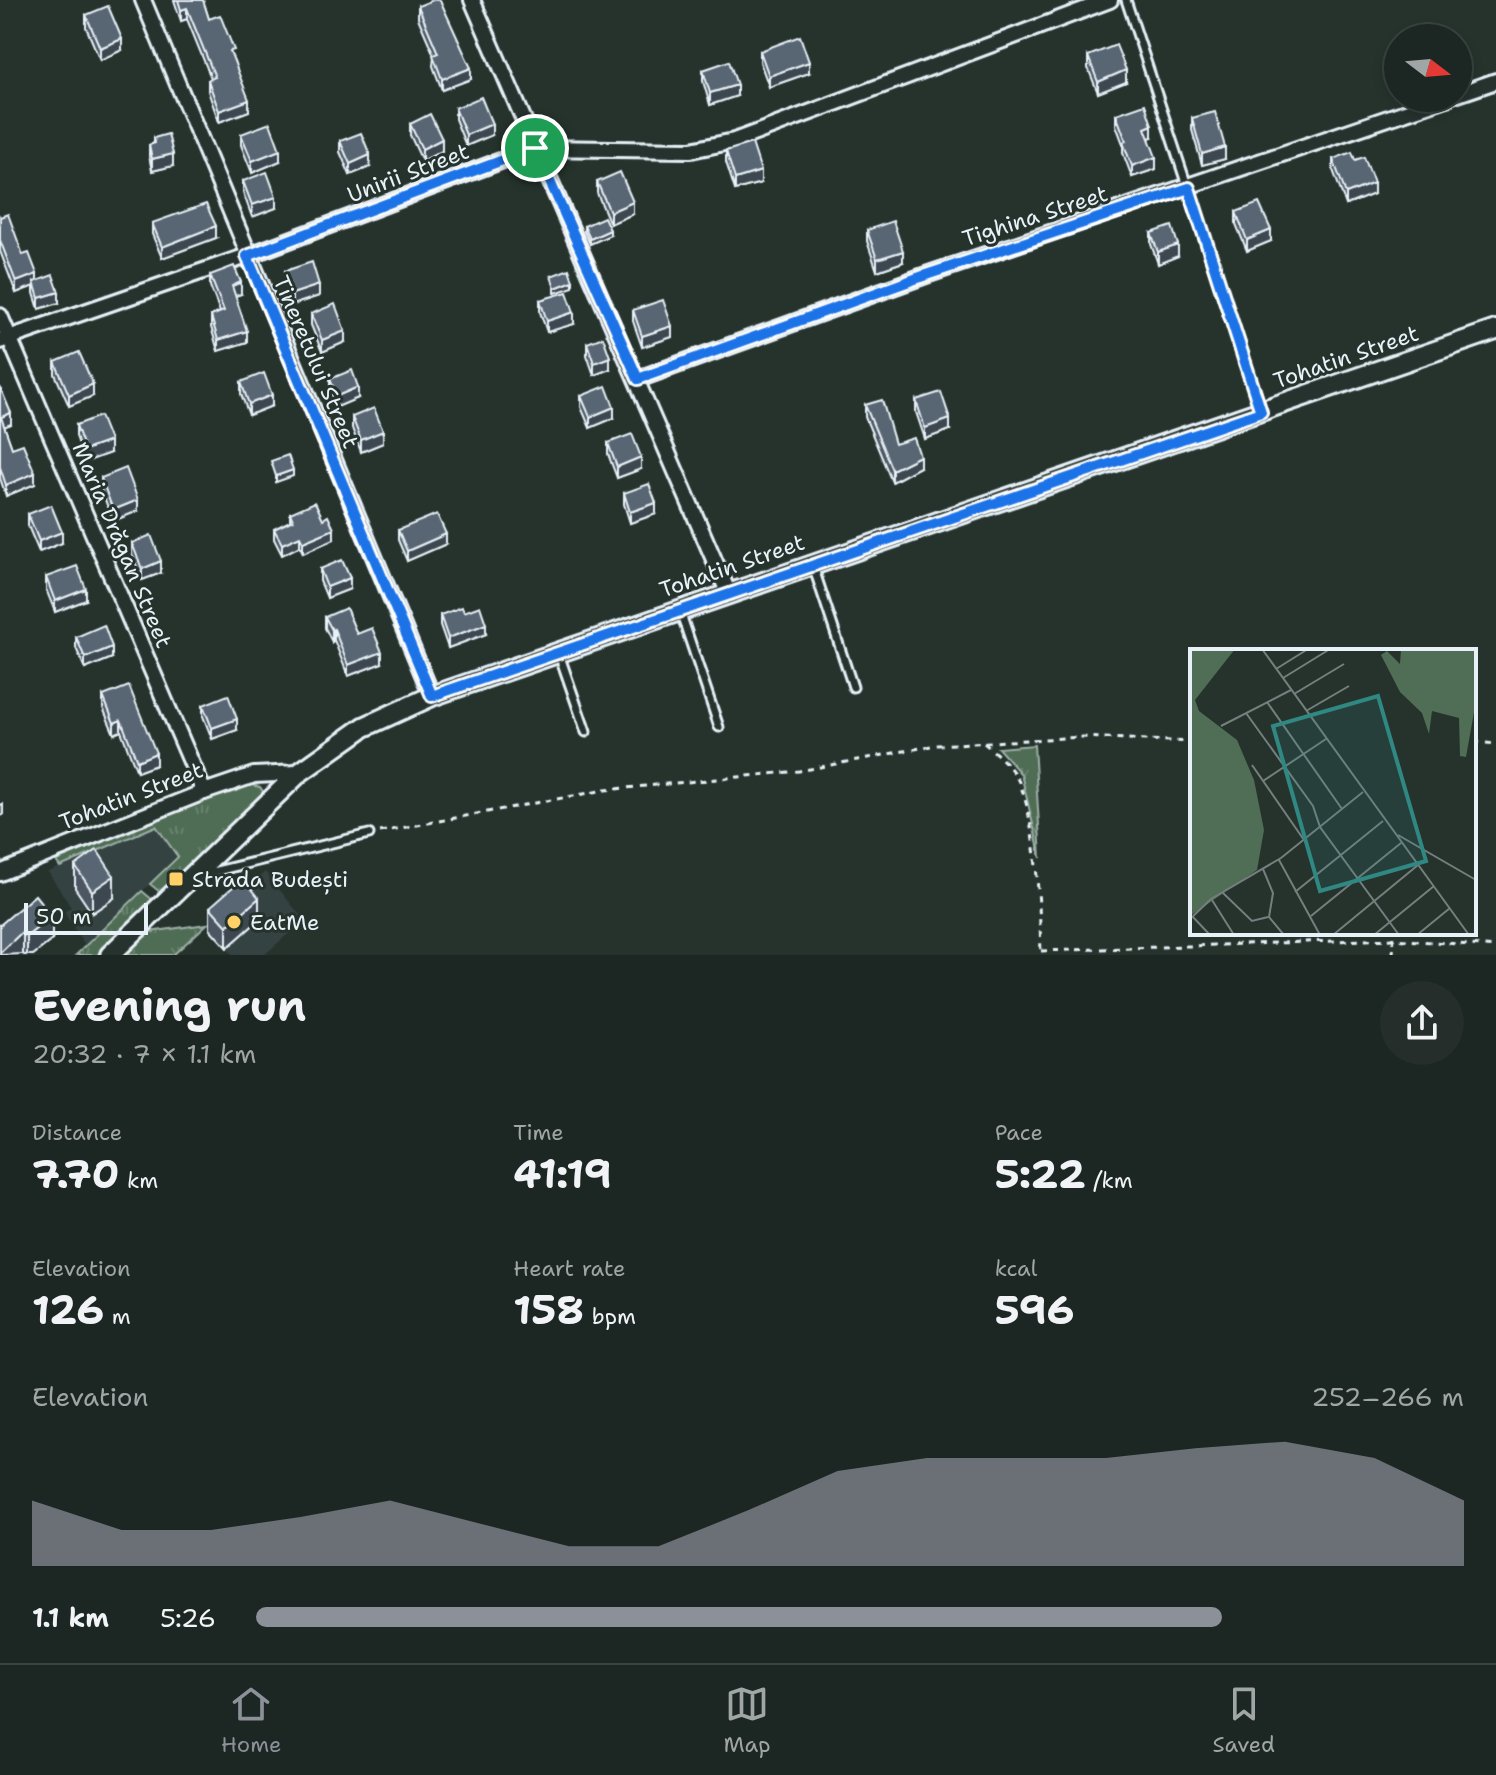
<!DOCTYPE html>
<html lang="en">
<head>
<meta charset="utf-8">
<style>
  :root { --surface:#1c2622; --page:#252e2a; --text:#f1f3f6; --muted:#a0a5a5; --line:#3a4340; --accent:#8c9099 }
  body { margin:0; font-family:"Shantell Sans",sans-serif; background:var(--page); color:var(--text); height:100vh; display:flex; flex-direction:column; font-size:30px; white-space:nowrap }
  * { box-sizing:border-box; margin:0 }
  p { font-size:26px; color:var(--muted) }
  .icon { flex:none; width:44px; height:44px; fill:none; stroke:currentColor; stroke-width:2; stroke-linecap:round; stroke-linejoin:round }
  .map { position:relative; height:955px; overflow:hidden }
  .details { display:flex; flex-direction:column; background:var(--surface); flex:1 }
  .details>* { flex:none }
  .needle { width:52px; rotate:106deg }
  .fabs { position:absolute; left:1384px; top:24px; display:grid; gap:16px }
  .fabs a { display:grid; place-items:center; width:88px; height:88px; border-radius:50%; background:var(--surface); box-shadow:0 4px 12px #0003,0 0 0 2px var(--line); font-size:40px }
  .scale { position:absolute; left:24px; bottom:20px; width:124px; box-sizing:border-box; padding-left:8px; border:4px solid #e8f1f8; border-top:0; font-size:22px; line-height:28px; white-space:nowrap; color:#e8f1f8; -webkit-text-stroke:6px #26332d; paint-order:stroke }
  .pin { position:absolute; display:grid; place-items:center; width:68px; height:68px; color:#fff; margin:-34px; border:4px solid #fff; border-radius:50%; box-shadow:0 2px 8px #0007 }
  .round { display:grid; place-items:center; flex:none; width:84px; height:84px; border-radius:42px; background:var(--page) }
  .summary { display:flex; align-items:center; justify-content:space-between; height:136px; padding:0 32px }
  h1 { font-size:44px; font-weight:700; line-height:60px }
  .metrics { display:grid; grid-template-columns:repeat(3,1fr); gap:12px; height:136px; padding:8px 32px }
  .metrics div { display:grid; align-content:center }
  .metrics b { font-size:40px; font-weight:700 }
  .metrics small { font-size:22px; font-weight:400 }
  .metrics p { font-size:22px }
  .chart { height:224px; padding:16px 32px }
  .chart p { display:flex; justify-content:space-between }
  .chart svg { width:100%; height:144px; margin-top:8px; fill:var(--accent); opacity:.7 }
  ul { padding:0 32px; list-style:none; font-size:26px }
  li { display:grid; grid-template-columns:128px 96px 1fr; align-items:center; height:60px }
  li i { height:20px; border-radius:10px; background:var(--accent) }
  .tabs { display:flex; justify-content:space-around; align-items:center; height:112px; border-top:2px solid var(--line); background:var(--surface); font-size:22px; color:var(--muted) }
  .tabs a { display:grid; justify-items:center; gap:4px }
  .tabs .current { color:var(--accent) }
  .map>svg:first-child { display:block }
  .built { fill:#354242 }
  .grass { fill:url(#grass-tufts); stroke:#9cafa6; stroke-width:2 }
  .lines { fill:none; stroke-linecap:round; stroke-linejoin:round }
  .lane-casing { stroke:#e8f1f8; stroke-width:13 }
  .street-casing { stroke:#e8f1f8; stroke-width:20 }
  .secondary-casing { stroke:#e8f1f8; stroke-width:24 }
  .path { stroke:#e8f1f8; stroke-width:3; stroke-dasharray:6 6; stroke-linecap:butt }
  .lane { stroke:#26332d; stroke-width:7 }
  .street { stroke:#26332d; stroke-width:14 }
  .secondary { stroke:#26332d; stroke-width:18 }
  .wall { fill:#4c5762; stroke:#e8f1f8; stroke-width:2 }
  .shaded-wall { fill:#3e4750; stroke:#e8f1f8; stroke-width:2 }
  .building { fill:#586572; stroke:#e8f1f8; stroke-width:2 }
  .route-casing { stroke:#fff; stroke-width:16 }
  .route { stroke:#1a73e8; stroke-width:10 }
  .poi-dot { fill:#ffd166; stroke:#26332d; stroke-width:3 }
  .labels { text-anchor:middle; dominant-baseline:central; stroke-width:6; stroke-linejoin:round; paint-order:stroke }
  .street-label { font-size:22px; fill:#e8f1f8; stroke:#26332d }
  .poi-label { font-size:22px; fill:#e8f1f8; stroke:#26332d; text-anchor:start }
  .inset-road { fill:none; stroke:#747f7e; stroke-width:2 }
  .view { fill:#308883; fill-opacity:0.15; stroke:#308883; stroke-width:4 }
  .inset-edge { fill:none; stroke:#e8f1f8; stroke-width:4 }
</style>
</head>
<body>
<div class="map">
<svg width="1496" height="955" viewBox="0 0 1496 955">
  <defs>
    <pattern id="grass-tufts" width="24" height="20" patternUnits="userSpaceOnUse" patternTransform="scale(2)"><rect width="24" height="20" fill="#506d55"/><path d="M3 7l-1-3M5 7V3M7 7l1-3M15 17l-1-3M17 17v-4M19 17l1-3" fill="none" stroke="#69826e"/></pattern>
  </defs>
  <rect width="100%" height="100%" fill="#26332d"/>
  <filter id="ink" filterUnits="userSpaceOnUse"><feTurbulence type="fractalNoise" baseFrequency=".0125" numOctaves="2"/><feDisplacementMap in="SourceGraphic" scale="16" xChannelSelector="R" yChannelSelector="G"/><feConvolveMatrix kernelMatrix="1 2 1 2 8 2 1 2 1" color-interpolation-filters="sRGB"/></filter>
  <g filter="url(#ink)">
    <!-- built -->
    <g class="built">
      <path d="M156,825L178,857L85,946L64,912L71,907L48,872Z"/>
      <path d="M265,872L304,920L264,955H233L207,924Z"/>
    </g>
    <!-- grass -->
    <g class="grass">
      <path d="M1034,745L1041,858L1021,774L998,748Z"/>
      <path d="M251,785L260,787L264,793L263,799L161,893L150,884L178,857L156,826L60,867L56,861L207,799Z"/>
      <path d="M142,891L154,901L97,955H76Z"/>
      <path d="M207,924L173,955H124L149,932Z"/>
    </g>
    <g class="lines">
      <defs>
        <g id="lane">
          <path d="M1126,0L1260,408"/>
          <path d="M813,566L853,687"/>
          <path d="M680,611L719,727"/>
          <path d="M559,654L586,732"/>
          <path d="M200,875L369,834"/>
        </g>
        <g id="street">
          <path d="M143,0L432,696"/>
          <path d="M472,0L728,592"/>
          <path d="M1458,94L1496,81"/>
          <path d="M0,316L204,792"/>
          <path d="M0,341L247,256L535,148L691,150L734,141L1110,0"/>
          <path d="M638,379L926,275L1447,98"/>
          <path d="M0,873L204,792L254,775L299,773"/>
        </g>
        <path id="secondary" d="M110,955L299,773L364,727L432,696L1496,330"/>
      </defs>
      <!-- lane casing -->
      <use href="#lane" class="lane-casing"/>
      <!-- street casing -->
      <use href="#street" class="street-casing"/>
      <!-- secondary casing -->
      <use href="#secondary" class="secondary-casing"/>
      <!-- path -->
      <g class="path">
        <path d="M1474,742L1496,744"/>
        <path d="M984,743C997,754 1010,765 1018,780C1036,815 1040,914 1041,955"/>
        <path d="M380,832L605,790L799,771L936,745L1082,737L1192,742"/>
        <path d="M1041,951L1394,939L1496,947"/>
        <path d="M1393,955L1394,933"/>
      </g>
      <!-- lane -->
      <use href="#lane" class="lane"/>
      <!-- street -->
      <use href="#street" class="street"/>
      <!-- secondary -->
      <use href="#secondary" class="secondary"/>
    </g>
    <!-- wall -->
    <g class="wall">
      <path d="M174,0H203L209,19L234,61L249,111L219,122L208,91V80L211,78L187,19L181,21Z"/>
      <path d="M418,6L471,79L442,90L433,66L434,55L418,18Z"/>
      <path d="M86,15L122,50L100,60L86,27Z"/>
      <path d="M760,51L809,73L769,87L760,62Z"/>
      <path d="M1088,56L1126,82L1098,93L1088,68Z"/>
      <path d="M703,70L737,96L710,105L703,81Z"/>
      <path d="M455,108L492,135L466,146L455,119Z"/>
      <path d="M1116,114L1152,137L1149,138L1156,169L1132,177L1123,153V144L1116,125Z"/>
      <path d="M1192,118L1225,159L1202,165L1192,130Z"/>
      <path d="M410,124L442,151L422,161L410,135Z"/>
      <path d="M241,134L280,161L252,173L241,145Z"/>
      <path d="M154,138L173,166L152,171L149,156V145L154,143Z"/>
      <path d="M340,141L370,167L350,175L340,152Z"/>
      <path d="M726,151L761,183L735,190L726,162Z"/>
      <path d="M1333,159L1355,160L1374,194L1346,205L1333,170Z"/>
      <path d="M243,181L276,208L252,217L243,192Z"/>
      <path d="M597,182L633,214L610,224L597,193Z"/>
      <path d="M1236,212L1271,241L1247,251L1236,224Z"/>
      <path d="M0,217L37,281L59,303L39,309L34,293V286L16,293L0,251Z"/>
      <path d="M152,223L216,238L162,258L152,234Z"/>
      <path d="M584,226L610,235L590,244L584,231Z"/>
      <path d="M867,230L903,262L877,271L867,241Z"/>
      <path d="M1151,233L1178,256L1158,264L1151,244Z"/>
      <path d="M285,271L319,296L292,305L285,282Z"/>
      <path d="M210,275L241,294L235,296L247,342L218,351L211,327V316L220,312L210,286Z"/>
      <path d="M540,300L574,324L547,332L540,312Z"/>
      <path d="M633,310L672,337L642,347L633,321Z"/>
      <path d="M311,314L345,342L322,352L311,325Z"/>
      <path d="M587,343L610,369L594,375L587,355Z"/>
      <path d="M55,362L93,396L69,406L55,374Z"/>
      <path d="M330,379L358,398L337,407L330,390Z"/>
      <path d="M241,382L272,406L249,415L241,394Z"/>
      <path d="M0,387L11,424L4,426L12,448L35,484L6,496L0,478Z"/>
      <path d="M581,396L614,418L590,428L581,407Z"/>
      <path d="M916,400L950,430L925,439L916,412Z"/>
      <path d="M865,405L895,444L920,467L892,482L865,417Z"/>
      <path d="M352,417L383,443L361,452L352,428Z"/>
      <path d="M76,425L110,453L85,462L76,436Z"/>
      <path d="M608,443L641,469L617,478L608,454Z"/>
      <path d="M101,478L138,511L113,521L101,489Z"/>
      <path d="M624,493L656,514L630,523L624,504Z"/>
      <path d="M290,513L323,519L334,539L303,553L300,546L282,555L274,539V529L290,521Z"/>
      <path d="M28,514L62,543L39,552L28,526Z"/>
      <path d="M398,530L446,544L407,561L398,540Z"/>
      <path d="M132,543L161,573L142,580L132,554Z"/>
      <path d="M320,569L350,589L327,598L320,581Z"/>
      <path d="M46,577L86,600L55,612L46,589Z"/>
      <path d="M464,612L486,634L448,648L440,625V615Z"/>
      <path d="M325,617L382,663L348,676L334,640L332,642L325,628Z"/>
      <path d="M76,637L112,658L85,669L76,648Z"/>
      <path d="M103,696L156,765L137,772L121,731L114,734L103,708Z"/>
      <path d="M203,705L237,730L212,739L203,716Z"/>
      <path d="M75,866L114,898L92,913L75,888Z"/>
      <path d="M210,907L259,920L227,948L210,929Z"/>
      <path d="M0,925L52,940L33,955H24Z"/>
    </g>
    <!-- shaded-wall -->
    <g class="shaded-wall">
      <path d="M187,8V19L181,21V10Z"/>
      <path d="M122,39V50L100,60V48Z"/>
      <path d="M809,62V73L769,87V76Z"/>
      <path d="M471,68V79L442,90V79Z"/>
      <path d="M1126,70V82L1098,93V82Z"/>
      <path d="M737,85V96L710,105V93Z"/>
      <path d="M249,100V111L219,122V111Z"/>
      <path d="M492,124V135L466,146V135Z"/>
      <path d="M1152,125V137L1145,139V128Z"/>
      <path d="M442,139V151L422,161V149Z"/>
      <path d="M1225,147V159L1202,165V154Z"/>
      <path d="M280,150V161L252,173V161Z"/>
      <path d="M173,154V166L152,171V159Z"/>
      <path d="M370,155V167L350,175V164Z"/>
      <path d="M1156,157V169L1132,177V166Z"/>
      <path d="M761,171V183L735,190V179Z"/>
      <path d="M1374,183V194L1346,205V194Z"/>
      <path d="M276,197V208L252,217V205Z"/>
      <path d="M633,202V214L610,224V212Z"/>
      <path d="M216,226V238L162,258V247Z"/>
      <path d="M610,230V235L590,244V239Z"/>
      <path d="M1271,230V241L1247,251V240Z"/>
      <path d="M1178,245V256L1158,264V252Z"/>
      <path d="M903,251V262L877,271V259Z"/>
      <path d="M37,274V285L34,282V286L16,293V282Z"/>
      <path d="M573,281V287L555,293V288Z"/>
      <path d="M241,282V294L232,297V286Z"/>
      <path d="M319,285V296L292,305V294Z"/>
      <path d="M59,292V303L39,309V298Z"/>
      <path d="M574,312V324L547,332V321Z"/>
      <path d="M672,326V337L642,347V336Z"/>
      <path d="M247,331V342L218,351V340Z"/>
      <path d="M345,331V342L322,352V340Z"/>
      <path d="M610,357V369L594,375V363Z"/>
      <path d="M93,384V396L69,406V395Z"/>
      <path d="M358,387V398L337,407V396Z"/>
      <path d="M272,395V406L249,415V404Z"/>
      <path d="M614,407V418L590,428V417Z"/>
      <path d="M11,413V424L1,428V417Z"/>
      <path d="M950,419V430L925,439V428Z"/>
      <path d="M383,431V443L361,452V440Z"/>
      <path d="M110,441V453L85,462V450Z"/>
      <path d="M920,456V467L892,482V470Z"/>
      <path d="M641,457V469L617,478V467Z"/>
      <path d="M293,470V476L276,482V476Z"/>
      <path d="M35,473V484L6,496V485Z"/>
      <path d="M138,500V511L113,521V510Z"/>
      <path d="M656,503V514L630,523V512Z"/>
      <path d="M334,529V539L303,553V542Z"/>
      <path d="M62,532V543L39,552V541Z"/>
      <path d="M446,534V544L407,561V551Z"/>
      <path d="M300,536V546L282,555V544Z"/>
      <path d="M161,561V573L142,580V569Z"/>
      <path d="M350,578V589L327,598V587Z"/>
      <path d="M86,589V600L55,612V601Z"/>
      <path d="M486,624V634L448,648V638Z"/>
      <path d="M334,629V640L332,642V630Z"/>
      <path d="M112,647V658L85,669V658Z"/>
      <path d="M382,652V663L348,676V665Z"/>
      <path d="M237,719V730L212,739V728Z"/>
      <path d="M121,720V731L114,734V723Z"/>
      <path d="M156,753V765L137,772V761Z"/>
      <path d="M3,804V815L0,816V805Z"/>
      <path d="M114,876V898L92,913V891Z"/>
      <path d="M259,898V920L227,948V926Z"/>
      <path d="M52,916V940L33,955H27V936Z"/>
      <path d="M23,931V954L0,955V953Z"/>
    </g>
    <!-- building -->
    <g class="building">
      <path d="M178,0H203L209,19L220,15L234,50L230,51L249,100L219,111L208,80L215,77L187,8L181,10Z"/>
      <path d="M433,0H440L471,68L442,79L433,55L438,53L418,6Z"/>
      <path d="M108,6L122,39L100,48L86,15Z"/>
      <path d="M800,36L809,62L769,76L760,51Z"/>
      <path d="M1116,45L1126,70L1098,82L1088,56Z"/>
      <path d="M729,61L737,85L710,93L703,70Z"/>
      <path d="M481,97L492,124L466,135L455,108Z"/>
      <path d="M1145,104L1152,125L1145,128L1156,157L1132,166L1123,142L1126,141L1116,114Z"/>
      <path d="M1215,112L1225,147L1202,154L1192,118Z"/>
      <path d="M430,114L442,139L422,149L410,124Z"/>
      <path d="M270,123L280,150L252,161L241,134Z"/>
      <path d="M361,133L370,155L350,164L340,141Z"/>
      <path d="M168,134L173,154L152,159L149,145L155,143L154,138Z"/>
      <path d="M752,143L761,171L735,179L726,151Z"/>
      <path d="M1352,152L1355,160L1364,157L1374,183L1346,194L1333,159Z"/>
      <path d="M267,172L276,197L252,205L243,181Z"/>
      <path d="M620,172L633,202L610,212L597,182Z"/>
      <path d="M1259,203L1271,230L1247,240L1236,212Z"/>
      <path d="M206,204L216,226L162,247L152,223Z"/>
      <path d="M8,214L23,255L29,253L37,274L16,282L0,240V217Z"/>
      <path d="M604,217L610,230L590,239L584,226Z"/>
      <path d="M893,221L903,251L877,259L867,230Z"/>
      <path d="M1172,226L1178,245L1158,252L1151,233Z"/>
      <path d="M312,262L319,285L292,294L285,271Z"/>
      <path d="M234,266L241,282L232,286L247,331L218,340L211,316L224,311L210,275Z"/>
      <path d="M569,269L573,281L555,288L551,276Z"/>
      <path d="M53,275L59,292L39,298L34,282Z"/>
      <path d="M567,292L574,312L547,321L540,300Z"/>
      <path d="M663,300L672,326L642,336L633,310Z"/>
      <path d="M335,304L345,331L322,340L311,314Z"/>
      <path d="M603,337L610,357L594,363L587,343Z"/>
      <path d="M79,352L93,384L69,395L55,362Z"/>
      <path d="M352,370L358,387L337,396L330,379Z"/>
      <path d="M264,373L272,395L249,404L241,382Z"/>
      <path d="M606,386L614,407L590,417L581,396Z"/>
      <path d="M0,387L11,413L1,417L12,448L23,444L35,473L6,485L0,467Z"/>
      <path d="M941,392L950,419L925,428L916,400Z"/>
      <path d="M882,400L895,444L914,438L920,456L892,470L865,405Z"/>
      <path d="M374,408L383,431L361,440L352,417Z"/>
      <path d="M100,416L110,441L85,450L76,425Z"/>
      <path d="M632,434L641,457L617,467L608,443Z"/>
      <path d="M288,455L293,470L276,476L271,461Z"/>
      <path d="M126,468L138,500L113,510L101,478Z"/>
      <path d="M649,484L656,503L630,512L624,493Z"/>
      <path d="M315,502L323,519L328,516L334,529L303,542L300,536L282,544L274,529L293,520L290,513Z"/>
      <path d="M51,505L62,532L39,541L28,514Z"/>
      <path d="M437,514L446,534L407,551L398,530Z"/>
      <path d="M151,535L161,561L142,569L132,543Z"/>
      <path d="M342,560L350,578L327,587L320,569Z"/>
      <path d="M77,566L86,589L55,601L46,577Z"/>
      <path d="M480,606L486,624L448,638L440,615L462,607L464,612Z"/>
      <path d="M346,608L357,634L372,628L382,652L348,665L334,629L332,630L325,617Z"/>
      <path d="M104,625L112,647L85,658L76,637Z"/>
      <path d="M129,686L156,753L137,761L121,720L114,723L103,696Z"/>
      <path d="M228,695L237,719L212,728L203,705Z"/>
      <path d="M97,850L114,876L92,891L75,866Z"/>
      <path d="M243,878L259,898L227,926L210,907Z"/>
      <path d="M35,895L52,916L27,936L23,931L0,953V925Z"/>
    </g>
  </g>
  <g class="lines" filter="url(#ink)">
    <defs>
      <path id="route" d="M535,148L638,379L926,275L1189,188L1261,412L432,696L247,256Z"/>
    </defs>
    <!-- route casing -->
    <use href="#route" class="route-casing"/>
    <!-- route -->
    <use href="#route" class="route"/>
  </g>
  <!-- markers -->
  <g class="poi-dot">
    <rect x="168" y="871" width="16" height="16" rx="4"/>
    <circle cx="234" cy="922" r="8"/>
  </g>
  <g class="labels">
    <!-- street labels -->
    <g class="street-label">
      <text transform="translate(408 173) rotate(-21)">Unirii Street</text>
      <text transform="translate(1035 216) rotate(-18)">Tighina Street</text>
      <text transform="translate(1346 357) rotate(-19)">Tohatin Street</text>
      <text transform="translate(316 362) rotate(67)">Tineretului Street</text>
      <text transform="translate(122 545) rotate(67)">Maria Drăgan Street</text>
      <text transform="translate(732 566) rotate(-19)">Tohatin Street</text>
      <text transform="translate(131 796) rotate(-21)">Tohatin Street</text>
    </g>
    <!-- poi labels -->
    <g class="poi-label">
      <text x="192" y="879">Strada Budești</text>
      <text x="250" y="922">EatMe</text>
    </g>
  </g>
  <!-- overview -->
  <g transform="translate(1190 649)">
    <rect width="286" height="286" fill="#26332d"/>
    <path d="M0,0H45L5,51L9,62L47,91L64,131L74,181L67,221L0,267ZM211,0H286V52L276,108L270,107L269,69L242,62L239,85L232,64L210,43L191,6L197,2L210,15Z" fill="#506d55"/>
    <path class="inset-road" d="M72,0L279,286M86,20L118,0M93,29L140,0M104,45L154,15M77,53L152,160M116,62L159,37M56,64L123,157L130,178L209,286M31,77L101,41M62,116L114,191M73,132L136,90M208,186L286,231M89,211L130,286M73,220L83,244L79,268L94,286M105,243L193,172M33,244L62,272L78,268M22,251L44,286M121,267L211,194M3,268L20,286M0,270L21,250L91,209L173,143M143,286L228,216M184,286L244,237M227,286L260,259"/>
    <path class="view" d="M188,47L236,212L130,242L83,77Z"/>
    <rect width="286" height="286" class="inset-edge"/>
  </g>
</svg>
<div class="fabs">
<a><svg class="needle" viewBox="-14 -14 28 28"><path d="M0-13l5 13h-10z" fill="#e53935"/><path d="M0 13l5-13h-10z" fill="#a0a5a5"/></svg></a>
</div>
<div class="scale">50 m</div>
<div class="pin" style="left:535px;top:148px;background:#1e9e55"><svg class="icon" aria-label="arrive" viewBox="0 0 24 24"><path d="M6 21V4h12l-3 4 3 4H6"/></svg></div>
</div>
<section class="details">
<div class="summary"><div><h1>Evening run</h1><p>20:32 · 7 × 1.1 km</p></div><a class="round"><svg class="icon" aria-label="share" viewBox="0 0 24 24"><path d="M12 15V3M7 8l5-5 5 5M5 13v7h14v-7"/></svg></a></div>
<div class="metrics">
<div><p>Distance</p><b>7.70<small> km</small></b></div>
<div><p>Time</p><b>41:19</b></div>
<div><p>Pace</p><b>5:22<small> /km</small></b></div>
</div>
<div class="metrics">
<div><p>Elevation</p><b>126<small> m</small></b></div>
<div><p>Heart rate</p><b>158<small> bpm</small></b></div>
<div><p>kcal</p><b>596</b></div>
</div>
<div class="chart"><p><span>Elevation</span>252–266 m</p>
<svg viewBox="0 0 160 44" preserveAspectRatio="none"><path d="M0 44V24L10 33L20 33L30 29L40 24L50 31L60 38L70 38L80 27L90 15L100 11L110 11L120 11L130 8L140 6L150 11L160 24V44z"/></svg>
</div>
<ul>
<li><b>1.1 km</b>5:26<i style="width:80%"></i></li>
</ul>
</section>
<nav class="tabs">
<a class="current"><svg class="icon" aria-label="home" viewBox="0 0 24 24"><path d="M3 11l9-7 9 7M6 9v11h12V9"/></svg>Home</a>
<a><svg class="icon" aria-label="map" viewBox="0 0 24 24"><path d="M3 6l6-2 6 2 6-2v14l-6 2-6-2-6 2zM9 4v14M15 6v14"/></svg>Map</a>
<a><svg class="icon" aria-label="saved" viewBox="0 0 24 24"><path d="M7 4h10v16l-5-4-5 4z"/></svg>Saved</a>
</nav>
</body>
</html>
